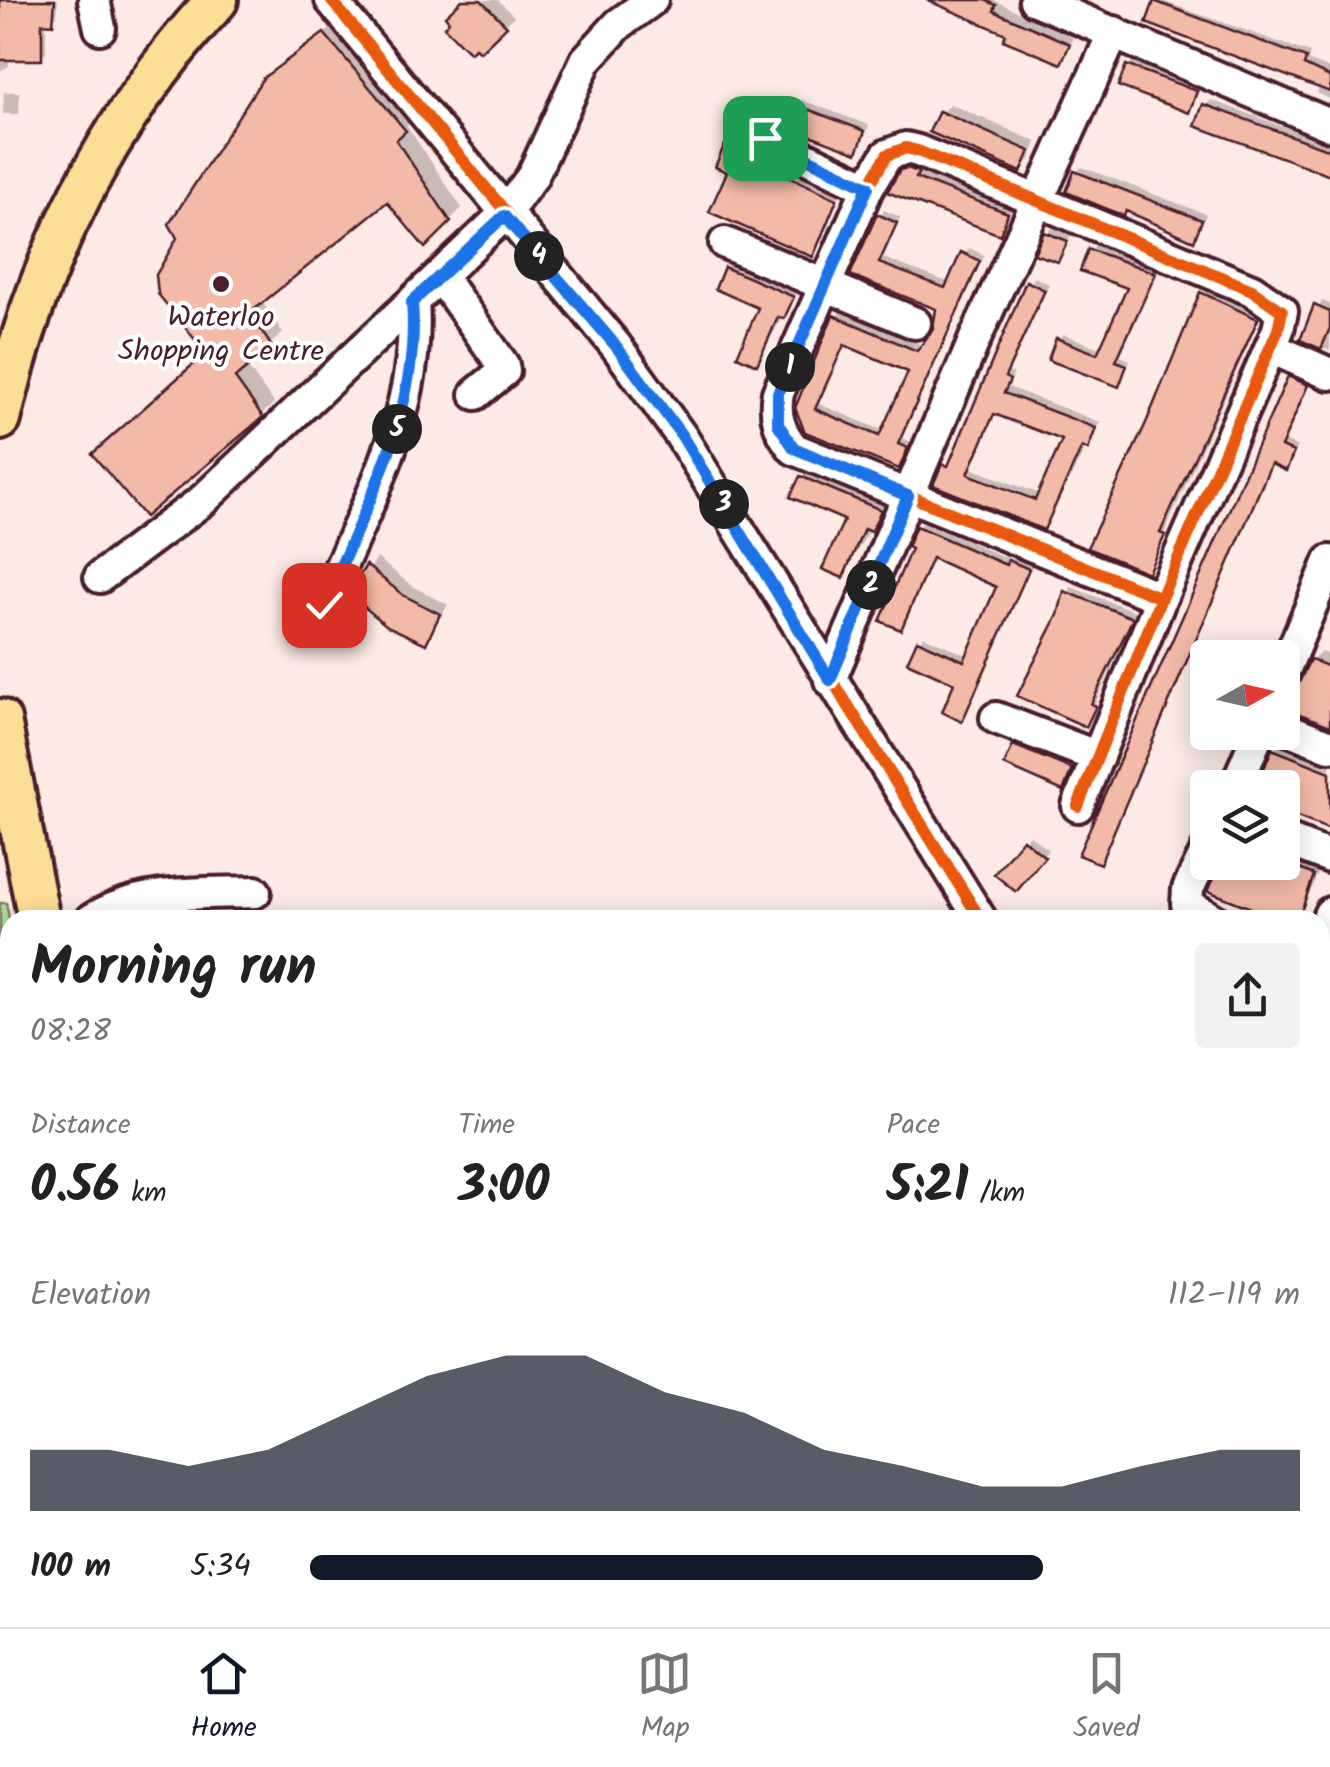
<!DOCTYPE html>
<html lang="en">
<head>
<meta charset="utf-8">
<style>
  :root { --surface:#fff; --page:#f2f2f2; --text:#222; --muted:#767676; --line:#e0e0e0; --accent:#111827 }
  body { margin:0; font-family:Kalam,sans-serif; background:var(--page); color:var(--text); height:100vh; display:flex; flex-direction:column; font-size:38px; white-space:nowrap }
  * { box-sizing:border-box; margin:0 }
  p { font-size:32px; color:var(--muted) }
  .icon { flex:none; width:55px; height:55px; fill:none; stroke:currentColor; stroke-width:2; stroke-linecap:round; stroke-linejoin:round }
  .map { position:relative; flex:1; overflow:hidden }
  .sheet { position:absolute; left:0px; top:910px; width:1330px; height:718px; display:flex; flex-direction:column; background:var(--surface); border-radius:30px 30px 0 0; box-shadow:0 5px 25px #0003 }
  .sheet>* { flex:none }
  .needle { width:65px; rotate:82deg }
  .buttons { position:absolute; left:1190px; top:640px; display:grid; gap:20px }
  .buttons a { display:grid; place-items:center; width:110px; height:110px; border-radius:10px; background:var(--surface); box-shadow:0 5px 25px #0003; font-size:50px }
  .pin { position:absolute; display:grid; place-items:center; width:85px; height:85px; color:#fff; margin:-42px; border-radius:20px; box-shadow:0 5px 15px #0006 }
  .km { position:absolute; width:50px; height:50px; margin:-25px; border-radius:50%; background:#222; color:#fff; font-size:28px; line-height:50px; text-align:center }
  .round { display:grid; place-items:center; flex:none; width:105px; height:105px; border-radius:10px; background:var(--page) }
  .headline { display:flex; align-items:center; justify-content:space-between; height:170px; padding:0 30px }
  h1 { font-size:55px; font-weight:600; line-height:75px }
  .figures { display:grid; grid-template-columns:repeat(3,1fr); gap:15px; height:170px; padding:10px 30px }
  .figures div { display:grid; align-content:center }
  .figures b { font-size:50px; font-weight:600 }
  .figures small { font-size:28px; font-weight:400 }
  .figures p { font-size:28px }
  .chart { height:280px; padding:20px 30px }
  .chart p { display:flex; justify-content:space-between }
  .chart svg { width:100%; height:180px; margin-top:10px; fill:var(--accent); opacity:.7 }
  ul { padding:0 30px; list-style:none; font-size:32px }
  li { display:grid; grid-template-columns:160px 120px 1fr; align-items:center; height:75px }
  li i { height:25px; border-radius:12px; background:var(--accent) }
  .tab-bar { display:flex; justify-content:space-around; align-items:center; height:140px; border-top:2px solid var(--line); background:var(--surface); font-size:28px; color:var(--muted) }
  .tab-bar a { display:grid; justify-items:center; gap:5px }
  .tab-bar .active { color:var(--accent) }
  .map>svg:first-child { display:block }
  .built { fill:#f8dcd2 }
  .green { fill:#addd9c; stroke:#7c7e64; stroke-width:2.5 }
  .shadow { fill:#0003; fill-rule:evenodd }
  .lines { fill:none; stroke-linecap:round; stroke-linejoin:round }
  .stream { stroke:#6a8a92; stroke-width:6 }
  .building { fill:#f2baa7; stroke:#4a1f2b; stroke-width:2.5; fill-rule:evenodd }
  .minor-casing { stroke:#4a1f2b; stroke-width:38 }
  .major-casing { stroke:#4a1f2b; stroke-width:48 }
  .minor { stroke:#fff; stroke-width:30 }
  .major { stroke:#fedd96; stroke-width:40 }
  .cycleway-casing { stroke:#fff; stroke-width:19 }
  .cycleway { stroke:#e8590c; stroke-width:12 }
  .route-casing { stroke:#fff; stroke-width:20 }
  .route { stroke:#1a73e8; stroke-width:12 }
  .poi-dot { fill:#4a1f2b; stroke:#fff; stroke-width:4 }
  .labels { text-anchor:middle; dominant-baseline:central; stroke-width:8; stroke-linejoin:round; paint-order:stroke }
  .poi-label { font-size:30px; fill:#4a1f2b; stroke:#fff }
</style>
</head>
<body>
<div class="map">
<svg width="1330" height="1627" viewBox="0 0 1330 1627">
  <rect width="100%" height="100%" fill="#fbeae5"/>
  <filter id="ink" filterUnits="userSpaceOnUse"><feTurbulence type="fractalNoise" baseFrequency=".01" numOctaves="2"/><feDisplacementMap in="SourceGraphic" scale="20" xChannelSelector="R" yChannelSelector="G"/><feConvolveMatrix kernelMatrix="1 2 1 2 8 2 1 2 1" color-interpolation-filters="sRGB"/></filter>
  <g filter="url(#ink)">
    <!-- built -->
    <path class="built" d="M251,1618H608L609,1627H252Z"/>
    <!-- green -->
    <path class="green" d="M0,903H6L10,923V1430L0,1410Z"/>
    <!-- shadow -->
    <g class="shadow">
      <path d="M0,0H58L57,17L46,21V52L41,58L8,57L9,66L0,71Z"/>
      <path d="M465,0H498L514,16L480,49Z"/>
      <path d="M933,0H994L1073,38L1060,61L1009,32Z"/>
      <path d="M1159,0L1310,53L1308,60L1330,69V99L1317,93L1320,86L1156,3Z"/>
      <path d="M338,23L416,117L407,126L462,208L425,245L387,199L261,300L283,333L246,365L274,403L261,415L209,352L265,80Z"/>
      <path d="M1134,60L1201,86L1194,105L1188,110L1128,66Z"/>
      <path d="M4,92H20L19,114H3Z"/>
      <path d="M802,100L869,125L862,144L856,150L796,105Z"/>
      <path d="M1211,100L1330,144V173L1206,106Z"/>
      <path d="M950,104L1037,142L1030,160L1021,169L941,113Z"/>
      <path d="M731,142L841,193L812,254L730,171L726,148Z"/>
      <path d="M914,163L922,166L920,172L1012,208L1005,227L1000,232L902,172Z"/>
      <path d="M1082,167L1206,214L1198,232L1193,238L1076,172Z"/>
      <path d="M884,210L900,217L883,258L950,283L969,248L984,255L902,438L912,442L899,466L799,417V399L840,311L924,346L935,330L938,308L853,274ZM846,343L911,371L884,431L819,404Z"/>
      <path d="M1052,228L1071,235L1057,259L1046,234Z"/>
      <path d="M1096,245L1160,268L1120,356L1130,360L1118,384L1058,340L1063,334L1102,349L1130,287L1090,250Z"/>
      <path d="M732,263L797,291L757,362L761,306L726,268Z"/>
      <path d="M1034,277L1049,284L1009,372L1014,374L1008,387L1100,422L1044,527L944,466L953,461ZM996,412L1066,438L1040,494L971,468Z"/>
      <path d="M1207,288L1262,313L1148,570L1149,424Z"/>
      <path d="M1322,301L1330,304V351L1303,339Z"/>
      <path d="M1295,372L1312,379L1285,441L1298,447L1285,468L1273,462L1099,861Z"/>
      <path d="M810,469L887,502L842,575L847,519L802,477Z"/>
      <path d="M924,522L1011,560L1016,555L1033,563L962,719L957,682L919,642L924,636L968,656L1000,585L934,556L900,627L918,527Z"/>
      <path d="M377,558L412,586L448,605L426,641L353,593Z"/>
      <path d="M1071,587L1137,612L1086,724L1061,615Z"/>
      <path d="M1321,652L1330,655V724L1312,661Z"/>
      <path d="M1021,741L1076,764L1062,788L1015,746Z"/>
      <path d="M1283,741L1330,760V827L1282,788L1274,750Z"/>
      <path d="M1030,835L1048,850L1021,883L998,874Z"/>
      <path d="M1282,850L1321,866L1298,920H1288Z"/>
      <path d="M1326,1124L1330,1125V1193L1320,1189V1131Z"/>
      <path d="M1320,1219L1330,1223L1327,1288L1320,1285Z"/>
      <path d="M0,1487L10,1490L0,1532Z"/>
      <path d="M101,1618H123L122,1627H100Z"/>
      <path d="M347,1618H427L422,1627H346Z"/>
      <path d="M899,1618H1006L1003,1627H917Z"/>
    </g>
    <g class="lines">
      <!-- stream -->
      <path class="stream" d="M0,1361L10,1381"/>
    </g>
    <!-- building -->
    <g class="building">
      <path d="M0,0H55L53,24L42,23V60H0Z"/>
      <path d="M462,0H481L507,26L480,52L475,48L470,53L444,27L449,21L445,16Z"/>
      <path d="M927,0H985L996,5L994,11L1070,44L1061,64L1003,40L1006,34Z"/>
      <path d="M1154,1L1306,58L1304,65L1330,77V92L1146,23Z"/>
      <path d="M324,33L406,131L396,140L451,222L425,248L387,202L250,313L272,347L235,378L263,417L145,517L92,454L206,353L158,294L156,275L177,238L169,224L263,78Z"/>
      <path d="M1126,65L1197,91L1189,113L1118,86Z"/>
      <path d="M794,104L865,131L857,153L786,126Z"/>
      <path d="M1203,104L1330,150V175L1195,126Z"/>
      <path d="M939,111L1030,151L1021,172L929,132Z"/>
      <path d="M724,146L837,199L813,257L709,212L727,172L715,167Z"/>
      <path d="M907,168L919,172L916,178L1008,213L1000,235L887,192L900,170Z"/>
      <path d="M1074,171L1202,220L1194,241L1126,211L1124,216L1066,192Z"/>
      <path d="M877,214L897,223L879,263L945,288L961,252L980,261L898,444L908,448L899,469L805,432L795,408L833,315L917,351L933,329L936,309L850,275ZM844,345L908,372L879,436L815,409Z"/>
      <path d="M1044,232L1068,241L1058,262L1034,254Z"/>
      <path d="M1088,249L1156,273L1116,361L1127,365L1119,387L1048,360L1056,338L1097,354L1127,288L1080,271Z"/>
      <path d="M724,267L794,297L784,319L778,317L757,365L737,356L758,308L715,289Z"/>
      <path d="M1026,281L1045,290L1005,377L1010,380L1004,393L1096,428L1088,450L1082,447L1044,530L933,485L942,464L948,466ZM994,414L1062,440L1035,500L968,474Z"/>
      <path d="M1200,292L1258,319L1160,533L1165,535L1148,573L1087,548L1146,423Z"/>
      <path d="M1314,305L1330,312V328L1321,349L1300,340Z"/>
      <path d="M1288,376L1308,385L1281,447L1294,452L1286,471L1271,464L1100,864L1078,855Z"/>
      <path d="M800,476L881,510L871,532L864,529L843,578L822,569L844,520L790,497Z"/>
      <path d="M916,526L1006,565L1008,560L1029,569L962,722L942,712L954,683L907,662L917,640L964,661L996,587L932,558L901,630L880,621L911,549L907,547Z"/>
      <path d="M366,565L403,595L440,614L426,644L387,626L349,594Z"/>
      <path d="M1064,591L1133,618L1091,704L1096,706L1086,727L1017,696L1058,615Z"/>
      <path d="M1310,659L1330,667V726L1287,709Z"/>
      <path d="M1013,745L1072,769L1063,791L1004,765Z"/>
      <path d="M1272,749L1330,772V830L1282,811V788H1256Z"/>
      <path d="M1023,839L1045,857L1016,892L994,874Z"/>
      <path d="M1222,862H1284L1314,875L1298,920H1281L1208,891Z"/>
    </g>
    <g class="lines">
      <defs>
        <g id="minor">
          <path d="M94,0L100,28"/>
          <path d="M331,0L616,346L681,436L981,920"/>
          <path d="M1035,0L1330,125"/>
          <path d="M765,138L868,187"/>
          <path d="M725,243L915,323"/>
          <path d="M440,276L503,365L504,371L476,394"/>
          <path d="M1271,348L1330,374"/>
          <path d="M100,577L203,500L504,215L532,177L586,60L619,24L652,0"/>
          <path d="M324,605C365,506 421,412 413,302"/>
          <path d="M1282,676L1330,561"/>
          <path d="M830,680L974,341L1114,32"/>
          <path d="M996,718L1098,757"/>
          <path d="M1282,727L1330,746"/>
          <path d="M1235,788L1259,732"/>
          <path d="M1078,806L1161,598L1278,330L1282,311L1252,290L918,151L906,148L887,155L868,187L778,393C774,415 779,431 794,449L1161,598"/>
          <path d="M1282,838L1330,857"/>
          <path d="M1208,848L1188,889L1187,904L1214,920"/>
          <path d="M91,920C140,889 199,894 255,892"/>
          <path d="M1320,937L1330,913"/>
          <path d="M1320,1034L1330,1033"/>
          <path d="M1320,1108L1330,1112"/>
          <path d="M548,1618L549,1627"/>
          <path d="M875,1627L879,1618"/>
          <path d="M1017,1627L1021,1618"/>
        </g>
        <g id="major">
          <path d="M0,419C37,259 106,121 217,0"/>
          <path d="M0,720L39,920"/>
          <path d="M175,1618L177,1627"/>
        </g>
      </defs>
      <!-- minor casing -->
      <use href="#minor" class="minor-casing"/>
      <!-- major casing -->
      <use href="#major" class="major-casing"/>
      <!-- minor -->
      <use href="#minor" class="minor"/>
      <!-- major -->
      <use href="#major" class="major"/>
      <defs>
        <g id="cycleway">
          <path d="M331,0L616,346L681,436L981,920"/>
          <path d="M1078,806L1161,598L1278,330L1282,311L1252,290L918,151L906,148L887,155L868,187L778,393C774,415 779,431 794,449L1161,598"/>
        </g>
      </defs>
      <!-- cycleway casing -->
      <use href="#cycleway" class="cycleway-casing"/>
      <!-- cycleway -->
      <use href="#cycleway" class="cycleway"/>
    </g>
  </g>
  <g class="lines" filter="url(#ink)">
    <defs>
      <path id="route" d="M324,605C365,506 421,412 412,302L504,216L616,346L682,436L830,680L908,496L794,448L778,424V393L868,187L765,138"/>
    </defs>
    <!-- route casing -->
    <use href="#route" class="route-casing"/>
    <!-- route -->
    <use href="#route" class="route"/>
  </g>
  <!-- markers -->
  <circle class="poi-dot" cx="221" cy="284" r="10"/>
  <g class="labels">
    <!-- poi labels -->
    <g class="poi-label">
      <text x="221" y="318">Waterloo<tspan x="221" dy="34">Shopping Centre</tspan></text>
    </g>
  </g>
</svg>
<div class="buttons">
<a><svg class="needle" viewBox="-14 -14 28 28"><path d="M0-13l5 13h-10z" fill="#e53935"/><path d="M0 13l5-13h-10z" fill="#767676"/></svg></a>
<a><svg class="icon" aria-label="layers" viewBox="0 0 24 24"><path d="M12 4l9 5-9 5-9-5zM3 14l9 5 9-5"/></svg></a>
</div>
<div class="pin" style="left:765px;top:138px;background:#1e9e55"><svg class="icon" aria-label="arrive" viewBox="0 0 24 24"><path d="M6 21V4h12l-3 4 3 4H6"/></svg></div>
<div class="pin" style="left:324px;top:605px;background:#d93025"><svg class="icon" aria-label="check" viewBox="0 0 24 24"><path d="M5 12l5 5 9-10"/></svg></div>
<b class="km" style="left:790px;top:367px">1</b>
<b class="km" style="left:871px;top:585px">2</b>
<b class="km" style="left:724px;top:504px">3</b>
<b class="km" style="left:539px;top:256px">4</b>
<b class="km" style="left:397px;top:429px">5</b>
<section class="sheet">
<div class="headline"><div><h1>Morning run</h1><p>08:28</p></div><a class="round"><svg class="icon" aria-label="share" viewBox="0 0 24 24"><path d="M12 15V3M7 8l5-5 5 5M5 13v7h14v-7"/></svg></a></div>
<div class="figures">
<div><p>Distance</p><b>0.56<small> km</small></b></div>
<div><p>Time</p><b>3:00</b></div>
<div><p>Pace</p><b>5:21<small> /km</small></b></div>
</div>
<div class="chart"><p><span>Elevation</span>112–119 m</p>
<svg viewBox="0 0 160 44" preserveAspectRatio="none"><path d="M0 44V29L10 29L20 33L30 29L40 20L50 11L60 6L70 6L80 15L90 20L100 29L110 33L120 38L130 38L140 33L150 29L160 29V44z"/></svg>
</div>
<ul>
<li><b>100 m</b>5:34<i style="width:74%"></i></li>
</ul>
</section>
</div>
<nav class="tab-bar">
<a class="active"><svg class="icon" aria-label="home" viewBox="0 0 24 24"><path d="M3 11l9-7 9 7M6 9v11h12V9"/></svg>Home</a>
<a><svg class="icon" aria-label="map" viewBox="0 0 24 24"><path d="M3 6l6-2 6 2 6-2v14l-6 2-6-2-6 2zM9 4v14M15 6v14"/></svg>Map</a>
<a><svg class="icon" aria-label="saved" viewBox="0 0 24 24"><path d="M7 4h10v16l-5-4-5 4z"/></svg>Saved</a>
</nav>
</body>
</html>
